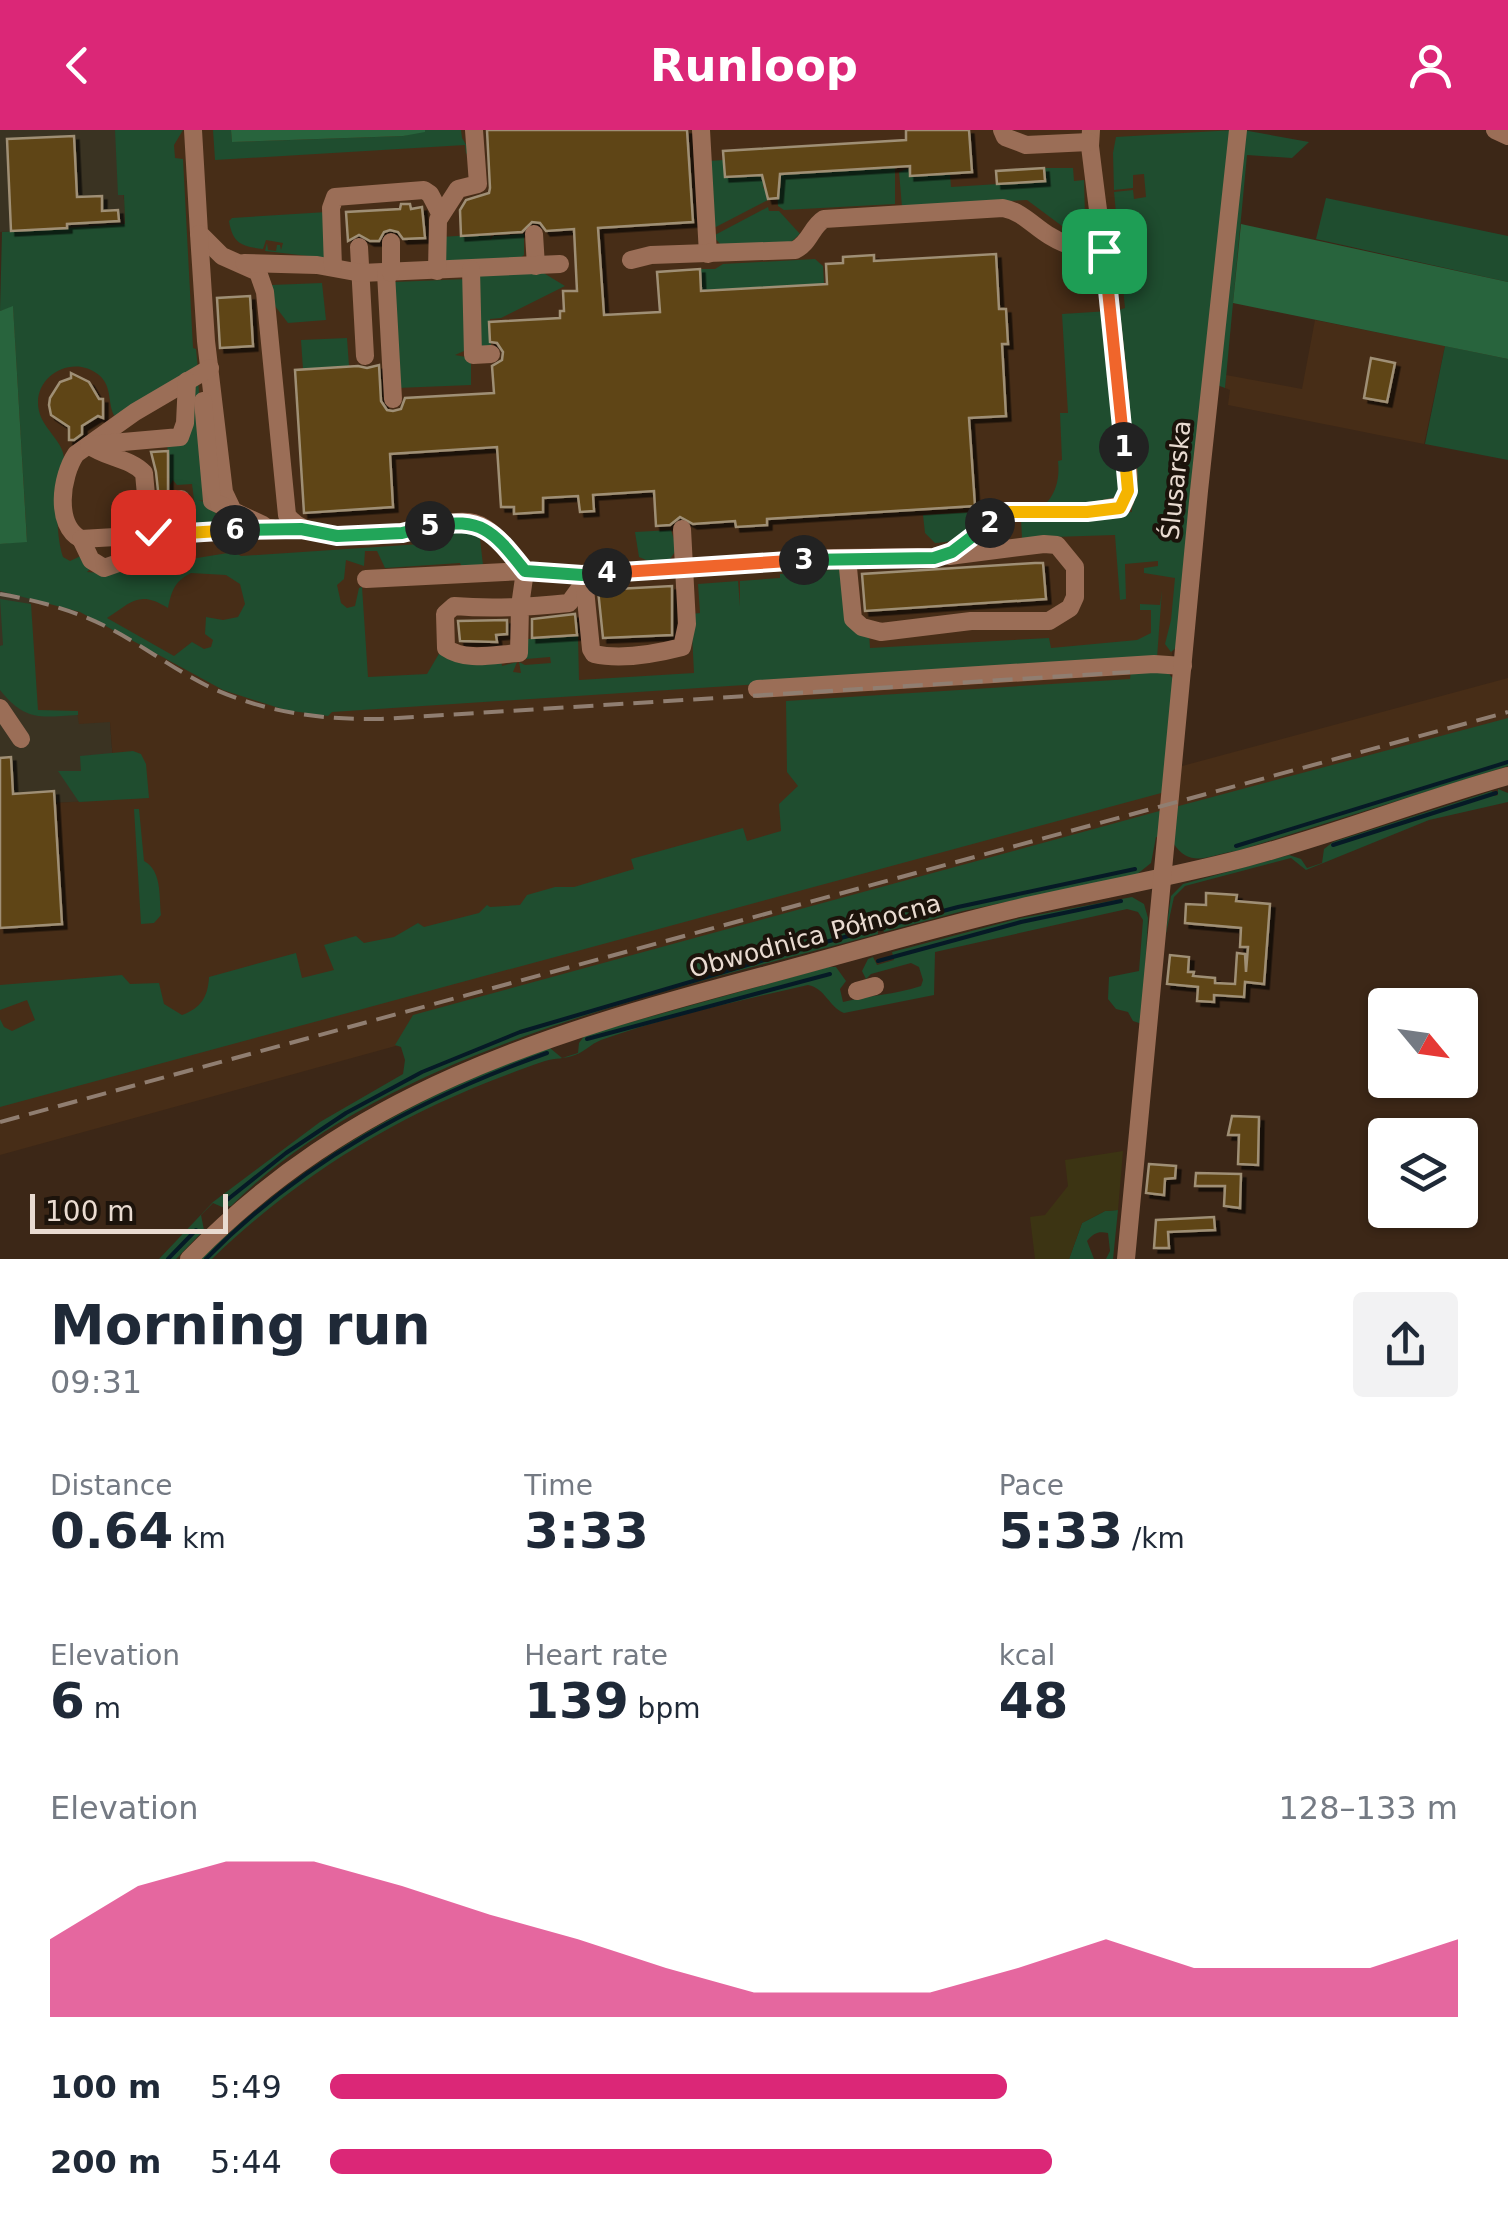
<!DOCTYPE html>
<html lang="en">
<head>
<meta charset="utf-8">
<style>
  :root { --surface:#fff; --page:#f2f2f3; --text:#1f2937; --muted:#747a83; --accent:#db2777 }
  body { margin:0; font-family:"DejaVu Sans",sans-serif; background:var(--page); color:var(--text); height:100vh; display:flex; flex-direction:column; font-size:38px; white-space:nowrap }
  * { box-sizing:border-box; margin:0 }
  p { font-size:32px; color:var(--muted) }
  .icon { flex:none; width:55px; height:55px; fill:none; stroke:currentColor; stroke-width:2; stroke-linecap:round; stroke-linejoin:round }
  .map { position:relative; height:1129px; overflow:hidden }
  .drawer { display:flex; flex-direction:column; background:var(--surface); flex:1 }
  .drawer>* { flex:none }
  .needle { width:65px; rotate:119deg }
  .tools { position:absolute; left:1368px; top:858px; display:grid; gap:20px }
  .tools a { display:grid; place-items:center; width:110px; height:110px; border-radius:10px; background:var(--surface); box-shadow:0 2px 8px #0004; font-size:50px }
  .scale { position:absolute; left:30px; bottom:25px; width:198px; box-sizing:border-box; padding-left:10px; border:5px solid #e9dbd1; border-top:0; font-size:28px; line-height:35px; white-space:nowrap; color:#e9dbd1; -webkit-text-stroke:8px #1c130b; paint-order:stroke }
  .pin { position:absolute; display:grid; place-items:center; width:85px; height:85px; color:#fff; margin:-42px; border-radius:20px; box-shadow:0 5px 15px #0006 }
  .km { position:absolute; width:50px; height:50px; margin:-25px; border-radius:50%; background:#222; color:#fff; font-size:28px; line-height:50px; text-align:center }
  .round { display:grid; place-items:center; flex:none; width:105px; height:105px; border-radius:10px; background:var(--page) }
  .headline { display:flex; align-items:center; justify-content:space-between; height:170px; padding:0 50px }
  h1 { font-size:55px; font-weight:600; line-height:75px }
  .metrics { display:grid; grid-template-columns:repeat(3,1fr); gap:15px; height:170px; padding:10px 50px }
  .metrics div { display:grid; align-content:center }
  .metrics b { font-size:50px; font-weight:600 }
  .metrics small { font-size:28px; font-weight:400 }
  .metrics p { font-size:28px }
  .chart { height:280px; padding:20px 50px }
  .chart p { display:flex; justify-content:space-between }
  .chart svg { width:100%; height:180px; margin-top:10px; fill:var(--accent); opacity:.7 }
  ul { padding:0 50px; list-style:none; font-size:32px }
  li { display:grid; grid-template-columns:160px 120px 1fr; align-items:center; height:75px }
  li i { height:25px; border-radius:12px; background:var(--accent) }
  header { display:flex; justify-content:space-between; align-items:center; height:130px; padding:0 50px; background:var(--accent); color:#fff; font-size:45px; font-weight:600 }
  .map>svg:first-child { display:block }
  .commercial { fill:#3a3322 }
  .built { fill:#472d17 }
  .green { fill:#1f4d2f; fill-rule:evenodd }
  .forest { fill:#28643d }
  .sand { fill:#3c3413 }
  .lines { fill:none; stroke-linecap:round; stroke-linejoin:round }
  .stream { stroke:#061a26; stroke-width:4 }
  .building { fill:#5f4516; stroke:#9f8f75; stroke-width:2.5; filter:url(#shadow) }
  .minor { stroke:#9b6e57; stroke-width:18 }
  .rail { stroke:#907e71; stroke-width:4; stroke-dasharray:20 10; stroke-linecap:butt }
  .split-1-casing { stroke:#fff; stroke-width:20 }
  .split-2-casing { stroke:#fff; stroke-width:20 }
  .split-3-casing { stroke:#fff; stroke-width:20 }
  .split-4-casing { stroke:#fff; stroke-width:20 }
  .split-5-casing { stroke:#fff; stroke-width:20 }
  .split-6-casing { stroke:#fff; stroke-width:20 }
  .split-7-casing { stroke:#fff; stroke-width:20 }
  .split-1 { stroke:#f0652b; stroke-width:12 }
  .split-2 { stroke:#f5b400; stroke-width:12 }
  .split-3 { stroke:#22a559; stroke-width:12 }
  .split-4 { stroke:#f0652b; stroke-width:12 }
  .split-5 { stroke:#22a559; stroke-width:12 }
  .split-6 { stroke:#22a559; stroke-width:12 }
  .split-7 { stroke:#f5b400; stroke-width:12 }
  .labels { text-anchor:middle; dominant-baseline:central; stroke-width:8; stroke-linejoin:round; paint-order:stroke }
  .street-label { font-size:25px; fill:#e9dbd1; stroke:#1c130b }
</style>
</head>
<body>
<header><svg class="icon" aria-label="back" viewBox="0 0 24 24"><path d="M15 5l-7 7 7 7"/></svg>Runloop<svg class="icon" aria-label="person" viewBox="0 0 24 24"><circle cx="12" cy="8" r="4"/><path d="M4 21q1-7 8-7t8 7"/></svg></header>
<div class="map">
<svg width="1508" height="1129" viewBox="0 0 1508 1129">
  <defs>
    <filter id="shadow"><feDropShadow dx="4.5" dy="4.5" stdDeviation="0" flood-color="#0009"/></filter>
  </defs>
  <rect width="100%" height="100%" fill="#3c2717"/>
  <!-- commercial -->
  <g class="commercial">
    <path d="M0,0H121L125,94L0,102Z"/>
    <path d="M0,450L30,459L78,581L110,592L116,670L55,673L0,665Z"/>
  </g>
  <!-- built -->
  <g class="built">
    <path d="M121,0H1225L1160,642L1508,548V621L1316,673L1132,713L0,1025V665L54,661L56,673L116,669L110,592L79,594L77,582L37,584L8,102L125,94Z"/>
    <path d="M1315,190L1445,216L1424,314L1228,275L1230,260L1225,258L1226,245L1302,259Z"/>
  </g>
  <!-- green -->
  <g class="green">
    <path d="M115,0H183L174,15L175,28L183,29L193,218L196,219L198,239L115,287C107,274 113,257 99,245C72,223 31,247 39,281C43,299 63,311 64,328C65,340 59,354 58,366C57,386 57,409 63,427L70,431L83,425L91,438L87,442L101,443L152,417L156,422L173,421L174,429L190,427L191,429L234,422L241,426L421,414L429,402L474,401L480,409L483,435L464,442L460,433L385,438L377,421H365L364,436L346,430L344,449L337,455L341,473L347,478L355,476L359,458L362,457L368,547L427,544L440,522L501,530L502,536L517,532L513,542L521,543L519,532L525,535L551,533L550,527L526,529L528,509L578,505L579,550L694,543L691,484L700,483L698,454L738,451L740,476V451L780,448V444L844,439L848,482L869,504L870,518L1049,508L1051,518L1137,510L1151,503V480H1140V474L1160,475L1162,460L1157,528L332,582L328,586L285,580L223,560L80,482L0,461V414L27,411L13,177L0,181L2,102L125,94L124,65H118ZM191,443L226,445L240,454L245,474L238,487L223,490L206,487L205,504L213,510L211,517L204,519L192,512L174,526L107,488C132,472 139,460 168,478C172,460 174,452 191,443Z"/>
    <path d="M213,0H231L232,12L403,6L425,0H461L462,8L470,21L466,24L465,15L215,30Z"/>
    <path d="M1234,0L1177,517L1171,522L1165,514L1171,490L1175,448L1144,443V438L1158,436V431L1125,434L1126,469L1120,470L1115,405L1022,408L1021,389L1132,382L1116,181L1125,178L1114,62L1133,60L1134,69L1146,67L1144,44L1133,45V58L1114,60L1113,23L1116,7Z"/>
    <path d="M1243,0L1309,12L1292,28L1247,25L1225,258L1217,255Z"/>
    <path d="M724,30L725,47L765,45L763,58L767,59L768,70L712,99L708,31Z"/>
    <path d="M895,36V74L784,80L778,76L777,58L781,57L778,44Z"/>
    <path d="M910,38L911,46L950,44L951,57L1044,51V38H1073L1074,51L1084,50L1085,87L1082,93L1062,96L1027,70L902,77L899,42Z"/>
    <path d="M1326,68L1508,106V152L1316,109Z"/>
    <path d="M768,77L769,81H779L800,104L791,112L722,116L713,106Z"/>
    <path d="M327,82L326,128L265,121L267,113L268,120L276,121L277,115H280L281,120L283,113L266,110L263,119C241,116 233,114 229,91L232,88Z"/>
    <path d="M491,104L490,110L493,106L524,104V125L520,128L445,132L440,107Z"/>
    <path d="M815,129L823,136L824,154L701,161L700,139H715L723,134Z"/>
    <path d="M542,142L565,156L501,188L490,189L491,221L476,222L478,145Z"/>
    <path d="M468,149L464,221L455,225L471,228V255L397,258L394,152Z"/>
    <path d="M322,153L326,190L288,193L272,172L271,155Z"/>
    <path d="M1109,181L1125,361L1114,375L1041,378C1056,366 1060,349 1058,331L1062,330L1060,283H1068L1062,184Z"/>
    <path d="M347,208L349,236L303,239L301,210Z"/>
    <path d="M1445,216L1508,229V330L1425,314Z"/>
    <path d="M198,249L207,371L198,370L208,373L217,385L213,392L189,395L187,379L195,378L192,354L177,355L173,350L170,355L167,312L179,313L188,263Z"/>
    <path d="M974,382C972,405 957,412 935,413L925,403L923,385Z"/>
    <path d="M671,400L677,419L670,429L651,432L639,427L635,402Z"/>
    <path d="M0,469L31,474L38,580L78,581V585C40,587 26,592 0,560V516L3,515Z"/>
    <path d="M1153,539L1167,541L1177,554L1165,662L0,977V889L4,897L12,901L35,890L27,870L0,880V855L122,845L130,854L159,853L164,874L182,885C201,878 208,867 209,847L296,823L302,848L334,840L324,815L356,806L364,813L394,807L418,793L424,797L479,783L487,775L490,777L520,775L527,765L555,757H574L634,739L631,729L743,698L747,711L781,701L779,674L798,656L787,642L786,571L1130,549L1131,540Z"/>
    <path d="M1508,588V636L1237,721C1211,723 1192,741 1173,713L1175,677Z"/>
    <path d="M133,621L141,624L146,634L149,668L79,672L58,641H81L80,626Z"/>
    <path d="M1498,659L1508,663V672L1429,690L1306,740L1291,728L1185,756L1174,767L1165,808L1171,766L1183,754L1289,725L1301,729L1307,738L1322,733L1324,719L1333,712L1492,661L1494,666L1498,665Z"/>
    <path d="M134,679H139L144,731C162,741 159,765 161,785L154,793L141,794Z"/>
    <path d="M1163,680L1161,707H1156L1151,733L1136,745L963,781L884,802L881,795L877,796L878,804C670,860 387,920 231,1076L222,1077L213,1073L201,1085L204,1100L176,1129H159L213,1072L320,992L403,944L405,930L401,917L395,915L413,885Z"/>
    <path d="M1132,767L1144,774L1148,788L1142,894L1133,891L1128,882L1116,879L1108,869L1109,847L1139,841L1143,790L1138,782L1127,779L935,822L934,865L844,883C829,877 825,858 808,855C739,871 668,886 601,910C591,914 584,922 575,925C565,929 555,928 545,931C533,935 521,939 509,944C396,986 299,1045 212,1129H201C304,1030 416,965 550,918L562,928L578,923L579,913L585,905L828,837H836L846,851L840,859L843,872C870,865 894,865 921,856L923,850L919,837L911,833L871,844L866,849L862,841L868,829L873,827L877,835L894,830L892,822L1021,788Z"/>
    <path d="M1118,1080L1113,1129H1106L1110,1121L1108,1103C1098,1101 1094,1103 1087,1111L1094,1129H1069L1082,1093L1105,1081Z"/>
  </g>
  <!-- forest -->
  <g class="forest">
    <path d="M231,0H425V2L403,6L232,12Z"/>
    <path d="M1241,94L1508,152V229L1233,173Z"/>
    <path d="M13,176L27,412L0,414V181Z"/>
  </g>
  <!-- sand -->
  <path class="sand" d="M1123,1021L1118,1080L1105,1081L1082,1093L1069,1129H1035L1030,1087L1045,1085L1068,1056L1065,1030Z"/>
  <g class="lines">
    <!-- stream -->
    <g class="stream">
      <path d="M1333,715L1496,663"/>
      <path d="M1236,716L1508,632"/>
      <path d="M878,831L1021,792L1121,771"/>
      <path d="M587,909L830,844"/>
      <path d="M227,1070L286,1023L346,983L422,942L520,902L822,813L958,777L1135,739"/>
      <path d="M168,1129L196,1100"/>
      <path d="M206,1129C302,1031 419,969 547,923"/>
    </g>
  </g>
  <!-- building -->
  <g class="building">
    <path d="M487,0H687L693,92L598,98L604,185L660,182L657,142L700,139L701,161L827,154L826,134L843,133V127L874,125V131L996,124L999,179H1006L1008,214H1002L1006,286L969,288L975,376L767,389V395L736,397L735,391L693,394L680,387L670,395L656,396L654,361L593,365L594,381L580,382L578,366L543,368V382L514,384V377H501L497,317L390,324L393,377L304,383L295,240L358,236L367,238L379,235L381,271L387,280L393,281L401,279L405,268L494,263L492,236L502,230L503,222L497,213L490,212L489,192L560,188V181H564L563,161H577L574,99L546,101L540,93L532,92L522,102L461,106L460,80L466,70L489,63L490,58Z"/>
    <path d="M906,0H969L972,42L910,46V36L780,44L778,68L768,69L762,45L725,47L723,21L906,10Z"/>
    <path d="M74,6L77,67L102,66V81L118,80L119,91L67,94V98L11,101L7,9Z"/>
    <path d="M1044,38L1045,51L997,54L996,41Z"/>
    <path d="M401,74H410L411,79L422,77L425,108L403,109L398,102L390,100L384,102L379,111H370L359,105L348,111L346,82L400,79Z"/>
    <path d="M250,166L253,216L220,218L217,168Z"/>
    <path d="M1371,228L1395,233L1387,272L1364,268Z"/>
    <path d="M71,243L89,252L99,269H103V288L98,286L82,296V304L74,310H69V297L51,285L49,275L50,268L60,252L71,248Z"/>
    <path d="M168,321V388H161L156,342L151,322Z"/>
    <path d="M1035,433H1043L1046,469L865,481L862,444Z"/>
    <path d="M672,456V505L603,508L598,460Z"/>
    <path d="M575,484L577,505L532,508V489Z"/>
    <path d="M507,490V504L496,505L497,512L460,511L458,491Z"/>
    <path d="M11,627L13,664L54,661L62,794L0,798V628Z"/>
    <path d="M1206,763L1237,765L1236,771L1270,774L1264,854L1245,852L1244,867L1214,865V872L1197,871L1198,857L1167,854L1170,825L1189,827L1188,842H1194L1193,846L1215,848V853L1235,854L1237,823L1245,824L1246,842L1248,817H1240L1241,798L1185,793L1186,774L1206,775Z"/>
    <path d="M1232,986L1259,987L1258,1035L1238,1034L1239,1005H1228Z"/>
    <path d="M1149,1034L1176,1036L1175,1048L1165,1049L1164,1065L1146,1063Z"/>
    <path d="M1196,1043L1241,1044L1240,1078L1224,1076L1225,1056H1195Z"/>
    <path d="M1214,1087L1215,1100L1168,1102L1169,1118H1154L1156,1090Z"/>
  </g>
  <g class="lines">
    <!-- minor -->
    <g class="minor">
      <path d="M193,0L199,103L222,126L258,142L265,162L287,385C306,413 375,407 405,402C427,399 452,388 474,393C494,398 513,426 525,441L582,445L834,428L934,427L952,422L1006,382H1087L1123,375C1135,354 1124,316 1122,292C1115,199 1101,108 1090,16L1091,0"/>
      <path d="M701,0L708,124"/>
      <path d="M1002,0L1005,7L1026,15L1089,12"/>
      <path d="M1495,0L1508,6"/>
      <path d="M199,104L206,211L224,362L233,381L263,395"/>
      <path d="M534,104L536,136"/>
      <path d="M359,117L365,226"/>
      <path d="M631,130L651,125L795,120C810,113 811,97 824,89L1003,78C1023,82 1033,96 1050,106C1068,117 1084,120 1104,121"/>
      <path d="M244,133L317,135L361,143L560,134"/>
      <path d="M333,137L331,78L335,67L424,60L430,64L441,85"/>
      <path d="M471,139L473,225L491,224"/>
      <path d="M437,141L438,90L458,59L478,54L474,0"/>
      <path d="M386,143L393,269"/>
      <path d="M391,143V112"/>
      <path d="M210,238L135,282L76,324C61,346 54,395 81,409L271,398"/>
      <path d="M203,271L212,371L233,381"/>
      <path d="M180,404L181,369"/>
      <path d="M157,405L149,398L144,343C130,328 106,328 89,315L180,307L185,293L187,251"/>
      <path d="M81,409L91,430L104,438L124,431L162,405"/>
      <path d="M847,428L853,489L862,497L881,502L971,491H1049L1070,478L1075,467V437L1057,415L1044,414L949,426"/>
      <path d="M366,449L525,441L520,476L519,523C496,524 466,532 446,518L445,484L454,476C491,479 532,477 569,473L585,451"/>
      <path d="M584,449L591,519L594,524C621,530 655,524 682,517L687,494L682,399"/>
      <path d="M757,559L1154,534L1183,536"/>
      <path d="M0,578L21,609"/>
      <path d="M857,861L875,856"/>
      <path d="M189,1129C352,961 544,904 763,846C849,823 933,798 1019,778C1093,761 1167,748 1241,729C1331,706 1418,671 1508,646"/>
      <path d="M1126,1129L1199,361L1238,0"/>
    </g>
    <!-- rail -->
    <g class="rail">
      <path d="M0,464C35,470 70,479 103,495C142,514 176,542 216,560C269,583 324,590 381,589L1130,542"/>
      <path d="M0,992L1508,582"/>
    </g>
  </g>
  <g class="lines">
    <defs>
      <path id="split-1" d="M1104,121L1124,317"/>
      <path id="split-2" d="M990,393L1006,382H1087L1120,378L1128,361L1124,317"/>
      <path id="split-3" d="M804,430L934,428L952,422L990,393"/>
      <path id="split-4" d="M607,443L804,430"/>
      <path id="split-5" d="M430,396C483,387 493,401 525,441L582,445L607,443"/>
      <path id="split-6" d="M235,400L301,399L337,406L402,403L430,396"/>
      <path id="split-7" d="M153,402L156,405L235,400"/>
    </defs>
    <!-- split-1 casing -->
    <use href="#split-1" class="split-1-casing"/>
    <!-- split-2 casing -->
    <use href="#split-2" class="split-2-casing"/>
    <!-- split-3 casing -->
    <use href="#split-3" class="split-3-casing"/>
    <!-- split-4 casing -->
    <use href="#split-4" class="split-4-casing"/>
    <!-- split-5 casing -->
    <use href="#split-5" class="split-5-casing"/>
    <!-- split-6 casing -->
    <use href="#split-6" class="split-6-casing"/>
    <!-- split-7 casing -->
    <use href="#split-7" class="split-7-casing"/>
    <!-- split-1 -->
    <use href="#split-1" class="split-1"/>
    <!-- split-2 -->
    <use href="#split-2" class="split-2"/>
    <!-- split-3 -->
    <use href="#split-3" class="split-3"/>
    <!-- split-4 -->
    <use href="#split-4" class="split-4"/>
    <!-- split-5 -->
    <use href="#split-5" class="split-5"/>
    <!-- split-6 -->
    <use href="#split-6" class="split-6"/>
    <!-- split-7 -->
    <use href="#split-7" class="split-7"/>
  </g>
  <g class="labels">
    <!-- street labels -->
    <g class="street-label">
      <text transform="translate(1176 350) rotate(-84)">Ślusarska</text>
      <text transform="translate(815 806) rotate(-15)">Obwodnica Północna</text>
    </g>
  </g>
</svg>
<div class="tools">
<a><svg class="needle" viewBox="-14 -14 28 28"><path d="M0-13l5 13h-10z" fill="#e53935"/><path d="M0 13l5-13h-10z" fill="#747a83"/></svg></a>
<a><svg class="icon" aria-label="layers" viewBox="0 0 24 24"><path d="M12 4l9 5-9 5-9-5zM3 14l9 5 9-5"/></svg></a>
</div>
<div class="scale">100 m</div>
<div class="pin" style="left:1104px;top:121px;background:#1e9e55"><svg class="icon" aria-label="arrive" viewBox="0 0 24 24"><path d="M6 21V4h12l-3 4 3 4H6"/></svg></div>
<div class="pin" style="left:153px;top:402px;background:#d93025"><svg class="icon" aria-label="check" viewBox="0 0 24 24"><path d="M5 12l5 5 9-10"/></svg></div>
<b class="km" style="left:1124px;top:317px">1</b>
<b class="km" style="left:990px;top:393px">2</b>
<b class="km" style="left:804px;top:430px">3</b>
<b class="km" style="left:607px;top:443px">4</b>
<b class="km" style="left:430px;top:396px">5</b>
<b class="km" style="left:235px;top:400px">6</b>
</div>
<section class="drawer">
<div class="headline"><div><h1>Morning run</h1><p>09:31</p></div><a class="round"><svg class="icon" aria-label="share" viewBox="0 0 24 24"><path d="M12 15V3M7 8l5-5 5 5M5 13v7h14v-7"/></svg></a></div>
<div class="metrics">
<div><p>Distance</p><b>0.64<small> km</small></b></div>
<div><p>Time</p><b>3:33</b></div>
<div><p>Pace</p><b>5:33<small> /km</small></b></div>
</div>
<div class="metrics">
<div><p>Elevation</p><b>6<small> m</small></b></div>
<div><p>Heart rate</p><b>139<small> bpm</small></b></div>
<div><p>kcal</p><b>48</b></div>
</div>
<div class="chart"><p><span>Elevation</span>128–133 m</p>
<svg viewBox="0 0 160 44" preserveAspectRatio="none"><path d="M0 44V25L10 12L20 6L30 6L40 12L50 19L60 25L70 32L80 38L90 38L100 38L110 32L120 25L130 32L140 32L150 32L160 25V44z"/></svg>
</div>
<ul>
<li><b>100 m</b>5:49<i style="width:60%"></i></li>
<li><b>200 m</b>5:44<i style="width:64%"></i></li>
</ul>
</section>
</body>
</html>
